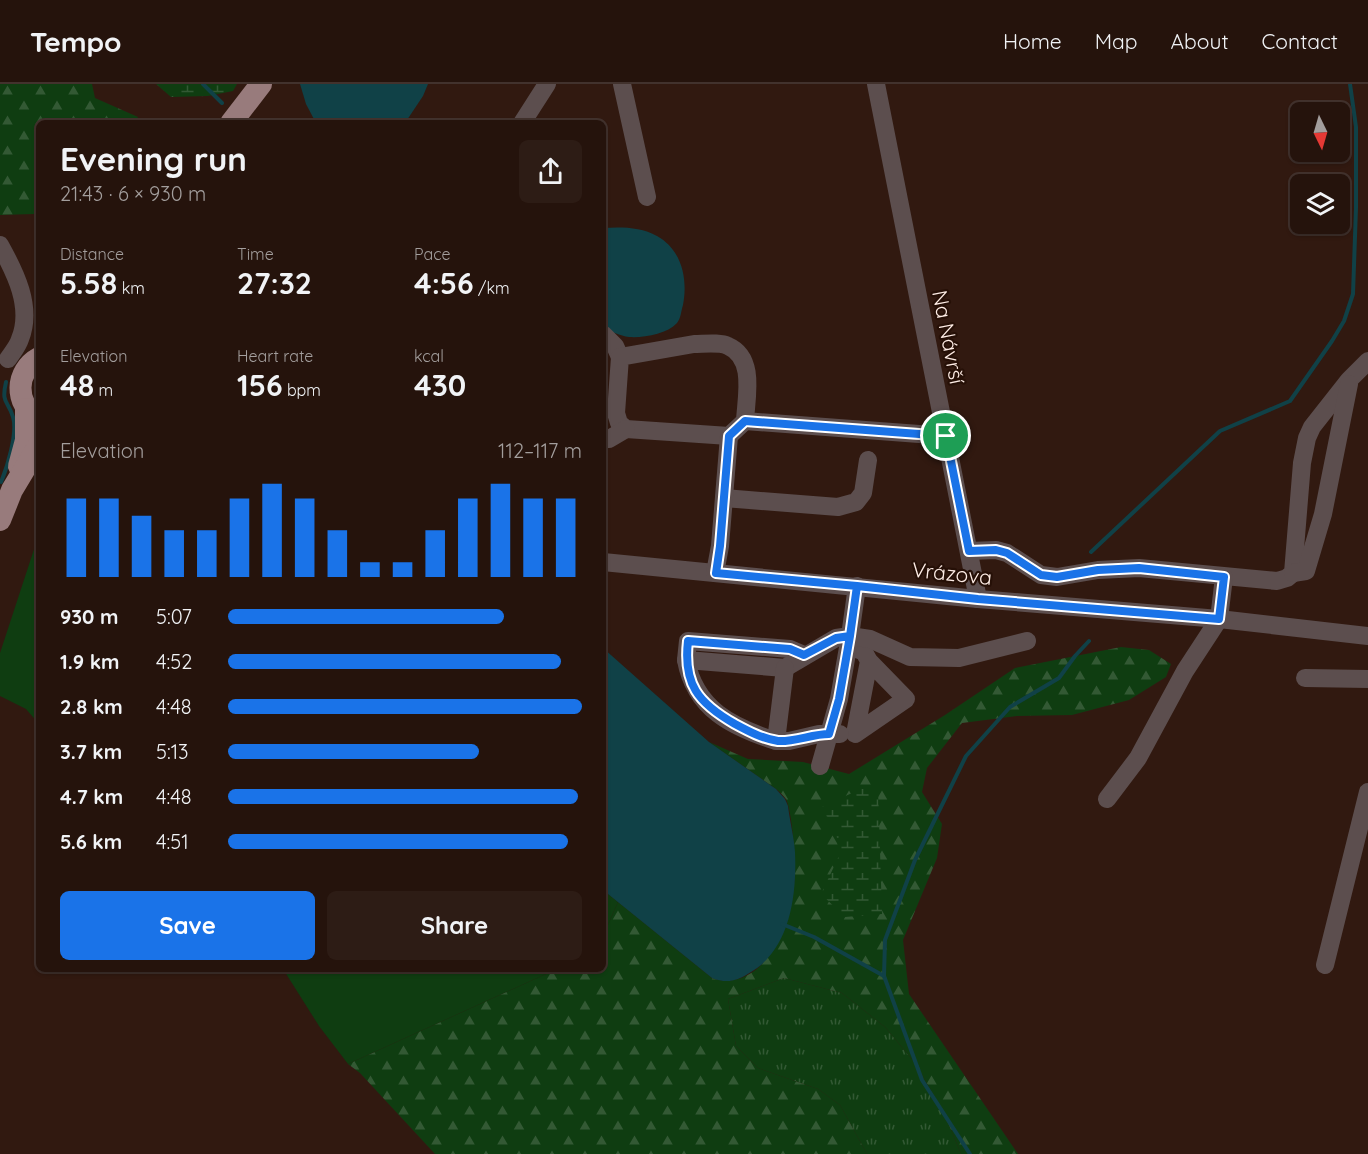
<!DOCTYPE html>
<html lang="en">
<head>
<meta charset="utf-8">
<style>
  :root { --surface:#25130c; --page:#2d1c15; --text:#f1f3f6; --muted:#a39e9d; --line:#42322d; --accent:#1a73e8 }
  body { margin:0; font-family:Quicksand,sans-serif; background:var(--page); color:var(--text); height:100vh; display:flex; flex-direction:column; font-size:22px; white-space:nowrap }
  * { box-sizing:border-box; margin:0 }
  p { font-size:20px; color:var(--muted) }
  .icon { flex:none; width:33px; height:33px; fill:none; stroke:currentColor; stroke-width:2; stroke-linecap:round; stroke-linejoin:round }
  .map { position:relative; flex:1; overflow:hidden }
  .sheet { position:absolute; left:36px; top:36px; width:570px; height:852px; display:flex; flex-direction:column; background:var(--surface); border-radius:9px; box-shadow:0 2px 4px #0004,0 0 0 2px var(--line) }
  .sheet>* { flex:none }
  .needle { width:39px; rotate:175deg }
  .fabs { position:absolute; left:1290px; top:18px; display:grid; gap:12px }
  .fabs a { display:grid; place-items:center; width:60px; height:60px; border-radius:9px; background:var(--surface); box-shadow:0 2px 4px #0004,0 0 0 2px var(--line); font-size:30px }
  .pin { position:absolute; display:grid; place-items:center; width:51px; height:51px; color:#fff; margin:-26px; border:3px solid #fff; border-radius:50%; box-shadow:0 2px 6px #0007 }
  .round { display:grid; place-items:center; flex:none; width:63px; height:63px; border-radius:9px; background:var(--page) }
  .head { display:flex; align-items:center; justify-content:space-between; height:102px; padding:0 24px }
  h1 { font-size:33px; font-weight:800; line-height:45px }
  .stats { display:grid; grid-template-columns:repeat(3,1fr); gap:9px; height:102px; padding:6px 24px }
  .stats div { display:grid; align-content:center }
  .stats b { font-size:30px; font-weight:800 }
  .stats small { font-size:16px; font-weight:400 }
  .stats p { font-size:16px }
  .chart { height:168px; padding:12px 24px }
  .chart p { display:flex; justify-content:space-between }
  .chart svg { width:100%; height:108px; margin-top:6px; stroke:var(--accent); stroke-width:6 }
  .button { display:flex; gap:12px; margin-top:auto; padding:12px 24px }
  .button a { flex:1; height:69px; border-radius:9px; background:var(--accent); color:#fff; font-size:24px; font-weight:800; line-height:69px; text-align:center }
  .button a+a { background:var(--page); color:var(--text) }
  ul { padding:0 24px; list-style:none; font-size:20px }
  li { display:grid; grid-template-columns:96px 72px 1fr; align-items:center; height:45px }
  li i { height:15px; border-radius:8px; background:var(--accent) }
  header { display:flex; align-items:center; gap:36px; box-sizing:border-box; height:84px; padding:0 30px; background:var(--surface); border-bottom:2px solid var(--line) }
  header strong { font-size:28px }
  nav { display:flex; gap:33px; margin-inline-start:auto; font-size:21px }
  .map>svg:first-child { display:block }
  .grass { fill:url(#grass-tufts) }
  .forest { fill:url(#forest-firs) }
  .wetland { fill:url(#wetland-marsh) }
  .garden { fill:#0f3d11 }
  .water { fill:#104147 }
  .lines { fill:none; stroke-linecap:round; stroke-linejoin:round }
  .stream { stroke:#104147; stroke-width:4 }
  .minor { stroke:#5c4e4e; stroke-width:18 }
  .major { stroke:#987b7c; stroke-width:22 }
  .route-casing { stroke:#fff; stroke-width:12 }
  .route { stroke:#1a73e8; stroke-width:8 }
  .labels { text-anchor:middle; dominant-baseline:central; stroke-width:4.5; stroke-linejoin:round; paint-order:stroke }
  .street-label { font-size:21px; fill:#ffeee7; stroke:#261007 }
</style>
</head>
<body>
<header>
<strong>Tempo</strong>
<nav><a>Home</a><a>Map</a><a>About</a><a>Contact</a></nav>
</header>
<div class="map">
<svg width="1368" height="1070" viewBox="0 0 1368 1070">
  <defs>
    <pattern id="grass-tufts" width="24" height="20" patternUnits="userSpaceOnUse" patternTransform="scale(1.5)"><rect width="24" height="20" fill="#0f3d11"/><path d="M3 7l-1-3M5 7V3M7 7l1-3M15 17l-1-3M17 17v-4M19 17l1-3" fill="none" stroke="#335934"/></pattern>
    <pattern id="forest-firs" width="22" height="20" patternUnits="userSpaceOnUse" patternTransform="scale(1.5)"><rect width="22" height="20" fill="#0f3d11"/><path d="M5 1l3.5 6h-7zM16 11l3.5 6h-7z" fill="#335934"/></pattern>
    <pattern id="wetland-marsh" width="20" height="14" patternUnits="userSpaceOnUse" patternTransform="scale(1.5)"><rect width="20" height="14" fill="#0f3d11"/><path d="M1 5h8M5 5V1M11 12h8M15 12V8" fill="none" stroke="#335934"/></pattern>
  </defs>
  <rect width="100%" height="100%" fill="#311910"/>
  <!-- grass -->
  <path class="grass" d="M784,894L842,909L885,943L916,980L944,1029L961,1070H867L840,1021L818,1005L758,984L736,962L728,915Z"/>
  <!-- forest -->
  <g class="forest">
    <path d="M0,0H92L95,14L138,33L135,39H39V135L34,130L0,131Z"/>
    <path d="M1121,563L1149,566L1171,580L1166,593L1129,616L1072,631L1017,632L962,639L927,684L922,708L942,740L937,774L903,856L909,910L1018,1070H961L944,1029L916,980L885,943L842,909L784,894L728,915L736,962L758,984L818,1005L840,1021L867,1070H435L360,989L348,980L557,885H603V852L618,818L712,894C729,901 749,894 762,880C768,874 790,817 793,807C797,792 793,729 786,715C783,711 780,708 776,705L709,658L748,675L803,678L849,690L945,631L1015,584Z"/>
  </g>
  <!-- wetland -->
  <g class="wetland">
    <path d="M156,0H237L233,7L208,12L171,13Z"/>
    <path d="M863,704L878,705L882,830L845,833L821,810L839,772L835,737L815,726Z"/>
  </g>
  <!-- garden -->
  <g class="garden">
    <path d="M39,450V640L26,625L0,612V569Z"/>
    <path d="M603,806L618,818L603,852Z"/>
    <path d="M283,885H557L348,980L319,942Z"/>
  </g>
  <!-- water -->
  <g class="water">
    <path d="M300,0H428L423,12L405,39H316L306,20Z"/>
    <path d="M603,144C622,143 641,143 657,152C682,166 688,195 683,221C681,227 681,234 677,239C667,250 644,254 629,253C620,252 611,247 603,244Z"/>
    <path d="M603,564L709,658L776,705L785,715L788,722C790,738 794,753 795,768C797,811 790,865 751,888C737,897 727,900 712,894L603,806Z"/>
  </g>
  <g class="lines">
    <!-- stream -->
    <g class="stream">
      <path d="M203,0L222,19"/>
      <path d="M1,398C7,384 18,349 13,333C8,316 1,320 6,298"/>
      <path d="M1091,468L1220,347L1290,317L1332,257L1344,237L1353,210L1356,124V43L1350,0"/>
      <path d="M782,840L814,853L884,892L922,996L970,1070"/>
      <path d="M884,892L885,856L915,776L966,672L1010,623L1059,594L1075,572L1089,557"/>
    </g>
    <!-- minor -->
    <g class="minor">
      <path d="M622,0L647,113"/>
      <path d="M876,0L978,515"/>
      <path d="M522,39L547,0"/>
      <path d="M0,161C15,188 33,223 20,255C18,262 12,269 8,275"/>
      <path d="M603,250L615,262L620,273"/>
      <path d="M694,260C704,260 720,258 728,262C756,274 746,314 745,337L729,352L626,345L619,339L616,329L620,273Z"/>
      <path d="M745,337L946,352"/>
      <path d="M603,355H609L626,345"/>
      <path d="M724,414L838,423L856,418L863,409L868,376"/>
      <path d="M969,467L996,466L1007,469L1041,491L1057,493L1098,486L1139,484L1277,497L1287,494L1293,489L1302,379L1307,354L1312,343L1349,296L1368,277"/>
      <path d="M603,478L978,515L1219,535L1368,552"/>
      <path d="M715,489L720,462L729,352"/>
      <path d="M1293,489L1306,487L1323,430L1349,300"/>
      <path d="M848,561L864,568L869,577L906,615L855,650L869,577"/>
      <path d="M804,571L790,565L688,557L686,576L785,584L836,554L850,552L857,502"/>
      <path d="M686,576C695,625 732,643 776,657L785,584"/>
      <path d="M1305,594L1368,595"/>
      <path d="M776,657H789L819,650H840"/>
      <path d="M820,682L839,615L850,552L870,555L910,573L959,574L1027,557"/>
      <path d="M1107,715L1138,674L1185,587L1219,535L1224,493"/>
      <path d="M1325,881L1368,708"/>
    </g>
    <!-- major -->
    <g class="major">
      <path d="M231,39L261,0"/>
      <path d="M38,334C14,320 15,287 39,274"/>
      <path d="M19,382L26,356V325"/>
      <path d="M0,436L12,406L39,361"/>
    </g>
  </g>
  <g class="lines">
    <defs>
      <path id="route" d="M946,352L745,337L729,352L720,462L716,489L857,502L850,552L836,554L804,571L790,565L688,557C683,600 698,619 735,640C748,647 763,655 778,657C795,658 812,650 829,650L839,615L850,552L857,502L978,515L1219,535L1224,493L1139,484L1098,486L1057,493L1041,491L1007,469L996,466L969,467L946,352"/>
    </defs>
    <!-- route casing -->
    <use href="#route" class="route-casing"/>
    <!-- route -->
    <use href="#route" class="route"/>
  </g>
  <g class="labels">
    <!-- street labels -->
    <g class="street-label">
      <text transform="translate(949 253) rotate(79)">Na Návrší</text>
      <text transform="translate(952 489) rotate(6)">Vrázova</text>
    </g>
  </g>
</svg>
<div class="fabs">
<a><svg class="needle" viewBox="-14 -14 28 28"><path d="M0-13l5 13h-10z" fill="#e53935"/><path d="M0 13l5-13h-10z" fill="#a39e9d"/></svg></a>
<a><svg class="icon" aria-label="layers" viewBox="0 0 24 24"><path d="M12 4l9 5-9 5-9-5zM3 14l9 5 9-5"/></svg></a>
</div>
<div class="pin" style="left:946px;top:352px;background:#1e9e55"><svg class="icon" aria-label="arrive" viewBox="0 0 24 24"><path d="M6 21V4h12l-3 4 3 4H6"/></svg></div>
<section class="sheet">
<div class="head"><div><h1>Evening run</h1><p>21:43 · 6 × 930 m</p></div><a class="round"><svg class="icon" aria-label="share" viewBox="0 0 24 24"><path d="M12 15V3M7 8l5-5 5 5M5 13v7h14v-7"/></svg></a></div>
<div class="stats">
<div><p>Distance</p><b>5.58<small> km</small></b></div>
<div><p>Time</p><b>27:32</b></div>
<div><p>Pace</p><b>4:56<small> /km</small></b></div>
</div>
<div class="stats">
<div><p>Elevation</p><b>48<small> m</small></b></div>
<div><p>Heart rate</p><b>156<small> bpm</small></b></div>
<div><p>kcal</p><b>430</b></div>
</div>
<div class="chart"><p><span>Elevation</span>112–117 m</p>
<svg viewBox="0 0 160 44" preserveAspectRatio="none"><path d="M5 44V12M15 44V12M25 44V19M35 44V25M45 44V25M55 44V12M65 44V6M75 44V12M85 44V25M95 44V38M105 44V38M115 44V25M125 44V12M135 44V6M145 44V12M155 44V12"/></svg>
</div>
<ul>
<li><b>930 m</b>5:07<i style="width:78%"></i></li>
<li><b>1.9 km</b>4:52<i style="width:94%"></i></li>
<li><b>2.8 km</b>4:48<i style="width:100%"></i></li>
<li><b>3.7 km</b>5:13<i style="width:71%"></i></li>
<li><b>4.7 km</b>4:48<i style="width:99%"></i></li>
<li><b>5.6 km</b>4:51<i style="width:96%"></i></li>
</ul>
<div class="button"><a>Save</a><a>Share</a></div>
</section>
</div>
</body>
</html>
